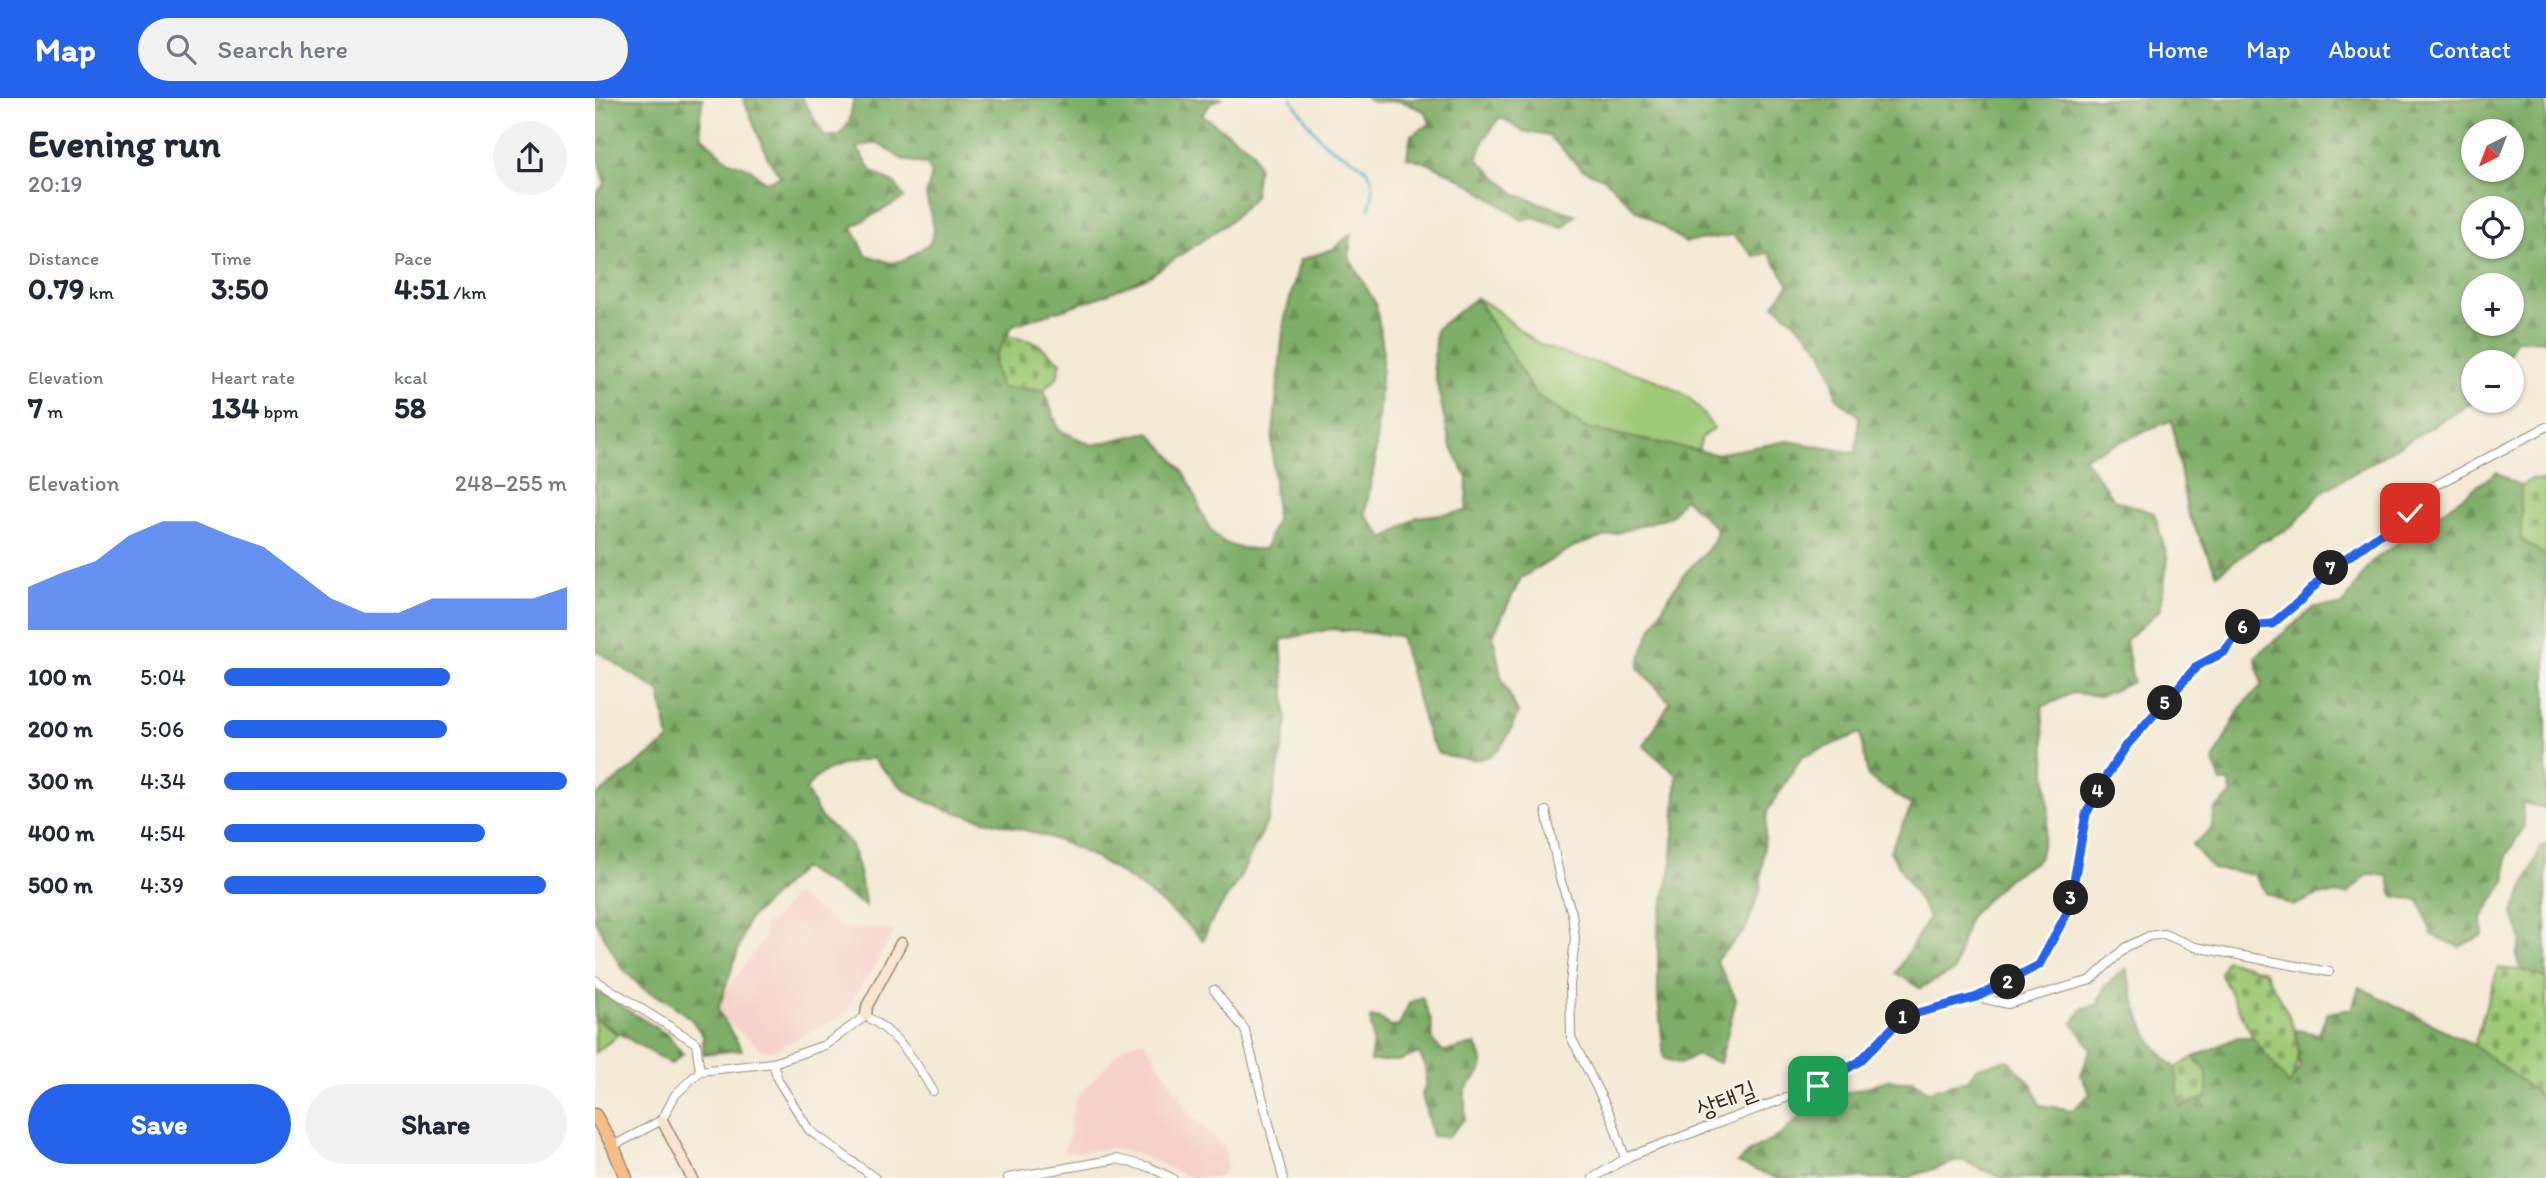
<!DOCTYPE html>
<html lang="en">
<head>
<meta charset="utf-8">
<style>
  :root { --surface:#fff; --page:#f2f2f3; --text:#1f2937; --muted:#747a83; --accent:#2563eb }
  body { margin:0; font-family:Itim,"Poor Story",sans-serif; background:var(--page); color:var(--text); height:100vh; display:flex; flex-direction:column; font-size:26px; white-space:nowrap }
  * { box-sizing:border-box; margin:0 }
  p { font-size:23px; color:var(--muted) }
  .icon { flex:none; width:38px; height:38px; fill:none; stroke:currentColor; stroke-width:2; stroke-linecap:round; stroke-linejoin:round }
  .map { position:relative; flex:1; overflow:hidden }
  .panel { display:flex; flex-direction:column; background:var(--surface); width:595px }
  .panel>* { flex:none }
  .needle { width:46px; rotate:222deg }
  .fabs { position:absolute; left:1866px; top:21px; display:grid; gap:14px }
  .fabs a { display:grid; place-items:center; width:63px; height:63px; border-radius:50%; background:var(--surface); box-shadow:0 2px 5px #0004; font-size:35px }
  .pin { position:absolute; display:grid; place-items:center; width:60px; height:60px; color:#fff; margin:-30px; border-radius:14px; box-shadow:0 4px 10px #0006 }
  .km { position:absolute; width:35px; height:35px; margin:-18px; border-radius:50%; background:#222; color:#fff; font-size:19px; line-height:35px; text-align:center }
  .round { display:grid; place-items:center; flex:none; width:74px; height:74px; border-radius:37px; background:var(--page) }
  .head { display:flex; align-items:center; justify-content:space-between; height:119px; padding:0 28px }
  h1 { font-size:38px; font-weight:800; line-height:52px }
  .metrics { display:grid; grid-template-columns:repeat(3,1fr); gap:10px; height:119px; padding:7px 28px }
  .metrics div { display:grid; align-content:center }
  .metrics b { font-size:30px; font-weight:800 }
  .metrics small { font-size:19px; font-weight:400 }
  .metrics p { font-size:19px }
  .chart { height:196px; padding:14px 28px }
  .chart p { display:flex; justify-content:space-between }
  .chart svg { width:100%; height:126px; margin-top:7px; fill:var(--accent); opacity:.7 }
  .button { display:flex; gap:14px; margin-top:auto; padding:14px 28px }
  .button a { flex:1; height:80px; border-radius:42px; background:var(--accent); color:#fff; font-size:28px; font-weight:800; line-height:80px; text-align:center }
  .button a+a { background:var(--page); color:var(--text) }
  ul { padding:0 28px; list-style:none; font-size:23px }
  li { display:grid; grid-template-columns:112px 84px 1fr; align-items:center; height:52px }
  li i { height:18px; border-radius:9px; background:var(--accent) }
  header { display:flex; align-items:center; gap:42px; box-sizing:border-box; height:98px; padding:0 35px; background:var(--accent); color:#fff }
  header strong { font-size:33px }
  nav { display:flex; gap:38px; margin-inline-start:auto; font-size:24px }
  .search { width:490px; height:63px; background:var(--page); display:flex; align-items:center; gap:18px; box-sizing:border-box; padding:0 24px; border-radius:38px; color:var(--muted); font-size:26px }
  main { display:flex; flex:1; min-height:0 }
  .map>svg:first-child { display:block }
  .built { fill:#f7d0cb }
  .grass { fill:#9fca77; stroke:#6d7a4a; stroke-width:2 }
  .forest { fill:url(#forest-firs); stroke:#5d6c43; stroke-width:2; fill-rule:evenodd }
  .cemetery { fill:url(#cemetery-stones); stroke:#6d7a4a; stroke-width:2 }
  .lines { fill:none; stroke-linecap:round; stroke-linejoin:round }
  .stream { stroke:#49b2c7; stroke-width:2.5 }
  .street-casing { stroke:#988a7a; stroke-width:10 }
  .secondary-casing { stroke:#988a7a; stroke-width:13 }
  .primary-casing { stroke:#988a7a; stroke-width:15 }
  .street { stroke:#fff; stroke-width:8 }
  .secondary { stroke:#fce5cf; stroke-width:10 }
  .primary { stroke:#f7be87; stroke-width:12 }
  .route-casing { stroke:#fff; stroke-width:14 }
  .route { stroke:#2563eb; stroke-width:9 }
  .labels { text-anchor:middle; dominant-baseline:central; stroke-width:5; stroke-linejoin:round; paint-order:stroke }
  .street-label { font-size:26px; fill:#3b2a1e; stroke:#f7f3e8 }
</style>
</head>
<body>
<header>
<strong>Map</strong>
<div class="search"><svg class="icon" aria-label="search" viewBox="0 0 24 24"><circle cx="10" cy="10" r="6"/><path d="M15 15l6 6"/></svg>Search here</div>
<nav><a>Home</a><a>Map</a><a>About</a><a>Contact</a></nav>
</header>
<main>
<section class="panel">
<div class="head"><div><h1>Evening run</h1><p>20:19</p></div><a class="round"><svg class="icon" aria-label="share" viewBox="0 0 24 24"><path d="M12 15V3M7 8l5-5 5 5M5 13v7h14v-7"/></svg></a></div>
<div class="metrics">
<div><p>Distance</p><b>0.79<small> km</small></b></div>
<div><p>Time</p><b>3:50</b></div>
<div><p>Pace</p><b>4:51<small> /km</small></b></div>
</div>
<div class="metrics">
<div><p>Elevation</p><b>7<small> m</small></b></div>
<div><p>Heart rate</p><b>134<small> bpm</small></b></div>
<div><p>kcal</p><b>58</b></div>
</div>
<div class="chart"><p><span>Elevation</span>248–255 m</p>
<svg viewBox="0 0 160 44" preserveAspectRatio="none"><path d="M0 44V29L10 24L20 20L30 11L40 6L50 6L60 11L70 15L80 24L90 33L100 38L110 38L120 33L130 33L140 33L150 33L160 29V44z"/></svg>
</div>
<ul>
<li><b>100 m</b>5:04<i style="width:66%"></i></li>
<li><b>200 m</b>5:06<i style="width:65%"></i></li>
<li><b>300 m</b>4:34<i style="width:100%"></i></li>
<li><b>400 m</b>4:54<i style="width:76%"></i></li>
<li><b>500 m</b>4:39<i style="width:94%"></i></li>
</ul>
<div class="button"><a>Save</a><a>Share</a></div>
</section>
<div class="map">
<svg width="1951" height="1080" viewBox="0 0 1951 1080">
  <defs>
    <pattern id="forest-firs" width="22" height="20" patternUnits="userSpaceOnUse" patternTransform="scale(1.75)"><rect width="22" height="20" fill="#7fae68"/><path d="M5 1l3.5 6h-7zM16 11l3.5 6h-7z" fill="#698e55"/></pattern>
    <pattern id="cemetery-stones" width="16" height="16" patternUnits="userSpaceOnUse" patternTransform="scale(1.75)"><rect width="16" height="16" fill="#9fca77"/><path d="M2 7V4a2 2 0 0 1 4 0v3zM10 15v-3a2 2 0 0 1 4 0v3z" fill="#83a461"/></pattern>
  </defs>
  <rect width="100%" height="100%" fill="#f7f3e8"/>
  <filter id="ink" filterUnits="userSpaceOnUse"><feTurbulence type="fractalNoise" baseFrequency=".0143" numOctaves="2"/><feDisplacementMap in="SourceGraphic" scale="14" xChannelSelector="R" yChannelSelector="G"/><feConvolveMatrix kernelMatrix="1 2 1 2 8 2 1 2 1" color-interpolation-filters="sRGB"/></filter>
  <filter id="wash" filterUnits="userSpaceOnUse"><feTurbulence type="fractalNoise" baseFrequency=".00686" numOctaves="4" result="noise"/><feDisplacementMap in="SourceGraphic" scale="28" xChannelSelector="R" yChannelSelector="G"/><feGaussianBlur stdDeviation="1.57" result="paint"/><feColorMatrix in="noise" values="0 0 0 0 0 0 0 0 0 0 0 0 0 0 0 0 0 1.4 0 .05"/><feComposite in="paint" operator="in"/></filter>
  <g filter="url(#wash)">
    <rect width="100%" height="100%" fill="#f4e9d5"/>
    <!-- built -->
    <g class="built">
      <path d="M198,796L250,830L300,832L248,918L179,952H167L118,911L169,841V828L186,815Z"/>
      <path d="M549,942L594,1014L630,1052L632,1069L624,1080H597L541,1055L516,1050L467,1055L476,1033L475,1023L482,999L530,948Z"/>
    </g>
    <!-- grass -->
    <g class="grass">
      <path d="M881,200C907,211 921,234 945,246C990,268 1043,268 1087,295C1101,303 1108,318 1119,330L1107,339L1103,353L990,330L940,296Z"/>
      <path d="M0,921L23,937L0,955Z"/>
    </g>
    <!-- forest -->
    <g class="forest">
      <path d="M0,0H108L105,18L107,39L134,63L156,71L170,84L186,79L173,60L148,0H207L230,39L245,37L254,24L259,0H628L617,4L607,17L657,52L663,69L659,99L634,124L553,179L502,200L418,227L398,263L407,290L449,292L464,332L497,347L554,334C566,348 583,363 592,380C614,424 609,453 670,451L681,421L677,346L689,224L705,162L738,151L756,136L754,160L781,206L788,250L780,364L770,416L790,441L822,419L871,413L872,380L855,346L838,268L841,231L881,200L940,296L990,330L1120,356L1193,343L1261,355L1264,318L1241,299C1234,248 1216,239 1179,206L1194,187L1174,155L1159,158L1138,137L1090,144L1040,111L1010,81L987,71L954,38L927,33L905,19L889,42L882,61L922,97L981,117L968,129L939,119L927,122C890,96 857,70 812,59L816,37L835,26L831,14L806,3L778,4L770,0H1951V243L1921,241L1911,264H1878L1880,303L1727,394L1697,429L1664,445L1622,476L1592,413L1577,322L1489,359L1519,402L1559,415L1573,461L1565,512L1531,542L1538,584L1506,598L1477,595L1447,609L1454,718L1444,761L1412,781L1374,819L1359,873L1325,890L1301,875L1334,819L1295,753L1317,708L1273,679L1265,635L1207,659L1172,714L1165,793L1150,833L1121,862L1141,901L1125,965L1100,957L1085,966L1069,960L1063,900V828L1077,764L1082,677L1049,648L1075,604L1043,570C1050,540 1067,508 1085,482C1096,465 1120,452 1122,431L1089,400L1076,418L980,448L926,480L898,537L906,579L923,615C904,663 892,668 843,655L833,637L805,538L736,531L686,542L692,627L673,722L644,781L617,822L608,842C567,802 518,764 464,743C416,724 364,722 317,696C302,688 289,671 277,660C253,666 224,668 211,692L226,720L253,742L261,760L271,808L207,770L153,822L123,912L147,952L108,956V938L96,921L74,904L47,890L26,869L0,822V699L74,642L65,594L0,552V96L10,86L0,52ZM1878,33H1916V72H1878ZM281,44L307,61L332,67L337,76L331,97L339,132L335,145L310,162L296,165L271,157L257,129L309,100L301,87L277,73L262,50ZM1878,110H1916V149H1878ZM1878,187H1916V226H1878Z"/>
      <path d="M1902,374L1926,389V441L1951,458V710L1927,705L1929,729L1911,758V781L1887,820L1888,837L1864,849L1837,837L1825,803L1798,798L1793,778L1773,776L1752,796L1723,797L1698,808L1671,795L1659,776L1618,771L1597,747L1616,732L1620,711L1636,697L1635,684H1626L1618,663L1645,610L1667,587L1660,559L1720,509L1747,508L1776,464Z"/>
      <path d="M1951,746V880L1926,872L1921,858L1927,843L1918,815L1946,749Z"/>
      <path d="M1531,870C1540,908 1549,945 1581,970L1586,1009L1612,974L1599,959L1643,939H1658L1694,986L1705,970L1701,932L1724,936L1732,915L1757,911L1764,889L1879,947L1951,1002V1080H1407L1366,1062L1311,1080H1181L1142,1065L1154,1054L1186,1037L1218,1006L1296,981L1304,984L1317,982L1333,993L1373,982L1382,969L1413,962L1438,988L1445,1007L1478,1012L1495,996L1486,977L1496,950L1478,925L1488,910L1502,907L1510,888Z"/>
      <path d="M0,892L73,937L88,956L76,966L0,921Z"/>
      <path d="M827,899L836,922L838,944L848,953C861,953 869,947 881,946C895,980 884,969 870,993V1020L853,1039L837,1038L827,996C834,984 831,966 824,955L804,963H775L778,943L775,919L786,921L796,929L804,928L814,905Z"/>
    </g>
    <!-- cemetery -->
    <g class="cemetery">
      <path d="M412,238L440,244L466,264L462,280L449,292L406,290L398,263Z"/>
      <path d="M1936,381L1951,383V458L1926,441V389Z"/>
      <path d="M1631,862L1669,873C1689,909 1719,948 1694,987L1658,939L1625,875Z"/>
      <path d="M1903,870L1926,872L1951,880V1002L1879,947Z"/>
      <path d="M1599,959L1612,974V999L1585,1009L1581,970Z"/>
    </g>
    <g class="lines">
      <!-- stream -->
      <path class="stream" d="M696,0C706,14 717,33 730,45C755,65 790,64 774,110"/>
    </g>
  </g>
  <g filter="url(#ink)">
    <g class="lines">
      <defs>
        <g id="street">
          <path d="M951,713L965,781L977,815L980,840L975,887L976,939L1016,1018L1030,1060"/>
          <path d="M0,882L101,945L105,973"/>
          <path d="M619,892L650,932L688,1080"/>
          <path d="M1382,899L1444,867L1474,811L1491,716L1512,677L1532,647L1602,568L1629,554L1649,528L1677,526L1707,501L1736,471L1815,415L1839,388L1951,329"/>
          <path d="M178,965L183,982L214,1032L280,1080"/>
          <path d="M18,1048L67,1022L80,997L105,973L178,965L230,947L271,918C303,936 320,962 338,993"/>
          <path d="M413,1080L522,1061L554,1069L577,1080"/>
          <path d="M998,1080L1035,1058L1223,988L1265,963L1308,919L1382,899L1413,906L1496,882L1531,849L1554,838L1569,836L1600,849L1734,874"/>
        </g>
        <g id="secondary">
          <path d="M271,918L272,908L306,845"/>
          <path d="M67,1022L97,1080"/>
        </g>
        <path id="primary" d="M0,1017L18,1048L31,1080"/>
      </defs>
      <!-- street casing -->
      <use href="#street" class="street-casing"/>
      <!-- secondary casing -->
      <use href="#secondary" class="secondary-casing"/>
      <!-- primary casing -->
      <use href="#primary" class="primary-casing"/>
      <!-- street -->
      <use href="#street" class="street"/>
      <!-- secondary -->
      <use href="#secondary" class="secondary"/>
      <!-- primary -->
      <use href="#primary" class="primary"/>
    </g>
  </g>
  <g class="lines" filter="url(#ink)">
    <defs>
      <path id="route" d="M1223,988L1265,963L1308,919L1382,899L1444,867L1474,811L1491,716L1512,677L1532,647L1602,568L1629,554L1649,528L1677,526L1707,501L1736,471L1815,415"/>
    </defs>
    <!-- route casing -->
    <use href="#route" class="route-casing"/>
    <!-- route -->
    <use href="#route" class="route"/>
  </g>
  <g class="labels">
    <!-- street labels -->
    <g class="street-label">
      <text transform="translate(1131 1001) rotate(-21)">상태길</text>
    </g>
  </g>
</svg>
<div class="fabs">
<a><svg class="needle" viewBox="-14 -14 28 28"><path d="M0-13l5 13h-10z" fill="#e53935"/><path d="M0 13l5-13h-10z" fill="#747a83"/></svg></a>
<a><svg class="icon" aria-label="locate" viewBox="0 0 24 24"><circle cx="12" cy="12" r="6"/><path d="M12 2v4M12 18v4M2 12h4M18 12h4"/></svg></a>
<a>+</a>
<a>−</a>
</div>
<div class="pin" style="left:1223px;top:988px;background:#1e9e55"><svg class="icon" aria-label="arrive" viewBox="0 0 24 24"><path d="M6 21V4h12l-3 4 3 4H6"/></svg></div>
<div class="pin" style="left:1815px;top:415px;background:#d93025"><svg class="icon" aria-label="check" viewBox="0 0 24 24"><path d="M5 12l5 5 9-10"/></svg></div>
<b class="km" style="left:1308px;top:919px">1</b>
<b class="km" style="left:1413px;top:884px">2</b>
<b class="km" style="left:1476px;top:800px">3</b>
<b class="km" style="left:1503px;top:693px">4</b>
<b class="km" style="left:1570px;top:605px">5</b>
<b class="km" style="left:1648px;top:529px">6</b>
<b class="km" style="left:1736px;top:470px">7</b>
</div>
</main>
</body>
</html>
